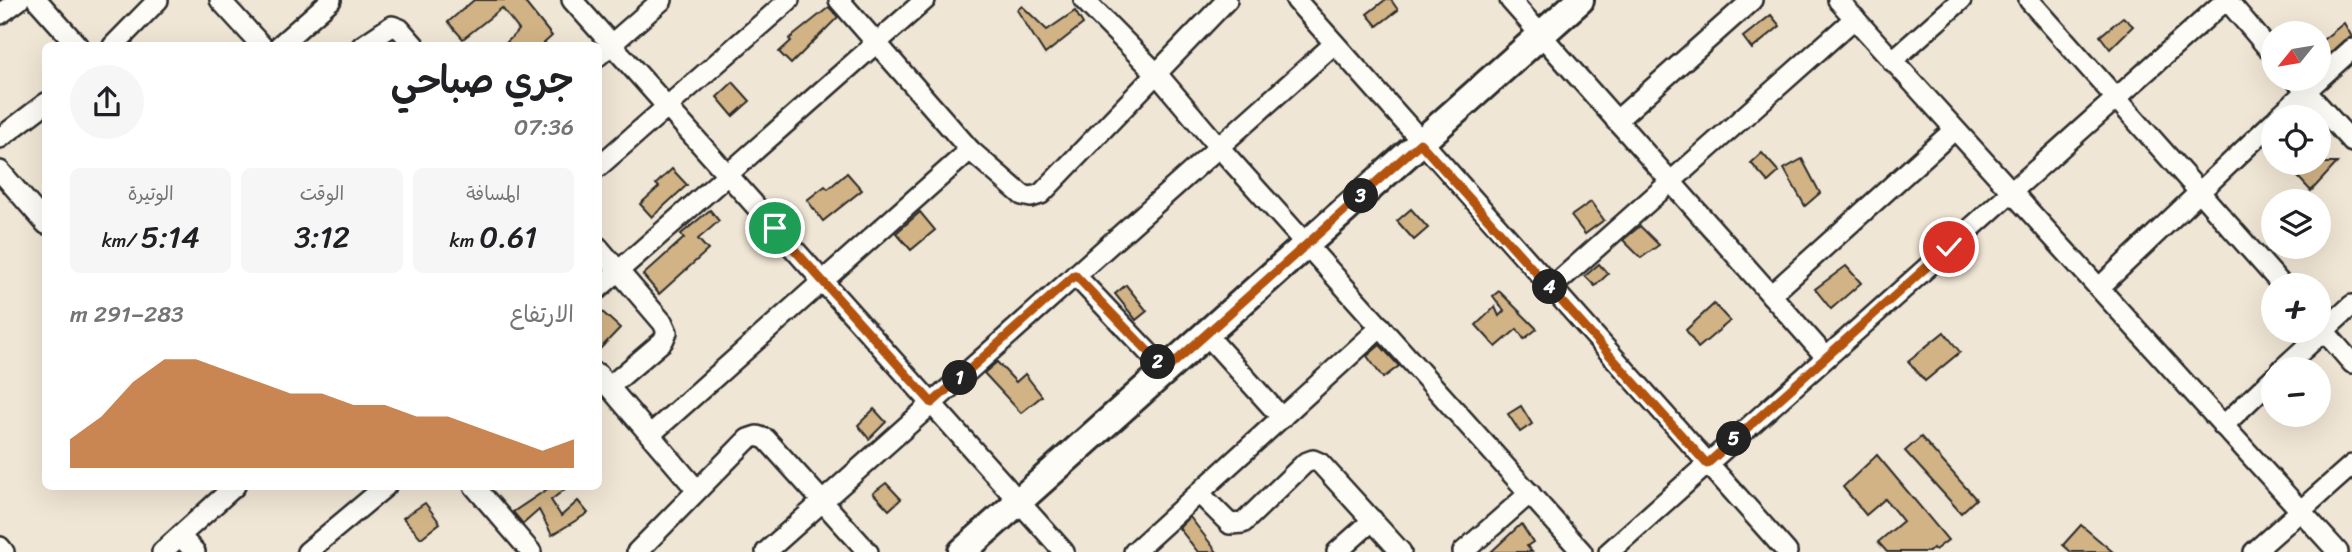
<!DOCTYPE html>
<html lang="ar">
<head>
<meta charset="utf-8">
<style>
  :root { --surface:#fff; --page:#f6f6f6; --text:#202124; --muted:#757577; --accent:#b45309 }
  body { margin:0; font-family:Sriracha,"Playpen Sans Arabic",sans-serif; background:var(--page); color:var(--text); direction:rtl; height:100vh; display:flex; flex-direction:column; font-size:26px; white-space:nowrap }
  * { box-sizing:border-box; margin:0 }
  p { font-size:23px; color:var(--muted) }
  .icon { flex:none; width:38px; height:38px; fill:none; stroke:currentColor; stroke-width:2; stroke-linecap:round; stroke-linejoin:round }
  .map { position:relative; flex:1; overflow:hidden; direction:ltr }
  .sheet { position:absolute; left:42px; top:42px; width:560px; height:448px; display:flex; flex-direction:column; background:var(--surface); border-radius:10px; box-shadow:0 7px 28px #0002; direction:rtl }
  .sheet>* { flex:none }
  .needle { width:46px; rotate:240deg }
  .buttons { position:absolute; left:2261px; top:21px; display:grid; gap:14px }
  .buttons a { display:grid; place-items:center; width:70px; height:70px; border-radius:50%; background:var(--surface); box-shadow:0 7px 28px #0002; font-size:35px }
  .pin { position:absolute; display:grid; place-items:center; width:60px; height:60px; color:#fff; margin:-30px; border:4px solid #fff; border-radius:50%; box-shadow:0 2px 7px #0007 }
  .km { position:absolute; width:35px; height:35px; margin:-18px; border-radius:50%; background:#222; color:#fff; font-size:19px; line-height:35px; text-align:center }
  .round { display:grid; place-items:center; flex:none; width:74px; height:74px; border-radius:37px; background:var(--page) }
  .overview { display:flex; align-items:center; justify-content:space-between; height:119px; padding:0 28px }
  h1 { font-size:38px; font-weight:600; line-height:52px }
  .figures { display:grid; grid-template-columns:repeat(3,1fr); gap:10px; height:119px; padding:7px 28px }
  .figures div { display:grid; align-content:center; border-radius:10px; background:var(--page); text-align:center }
  .figures b { font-size:30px; font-weight:600 }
  .figures small { font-size:19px; font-weight:400 }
  .figures p { font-size:19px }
  .chart { height:196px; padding:14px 28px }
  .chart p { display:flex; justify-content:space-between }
  .chart svg { width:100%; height:126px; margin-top:7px; fill:var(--accent); opacity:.7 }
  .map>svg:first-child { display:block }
  .building { fill:#d1b385; stroke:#2b2b2b; stroke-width:2 }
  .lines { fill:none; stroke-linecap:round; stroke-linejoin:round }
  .street-casing { stroke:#2b2b2b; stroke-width:24 }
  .secondary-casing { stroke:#2b2b2b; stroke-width:32 }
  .street { stroke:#fdfcf7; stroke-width:19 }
  .secondary { stroke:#fdfcf7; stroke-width:26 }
  .route-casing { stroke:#fff; stroke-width:14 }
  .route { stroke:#b45309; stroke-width:9 }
</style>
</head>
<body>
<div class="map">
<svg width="2352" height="552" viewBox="0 0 2352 552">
  <rect width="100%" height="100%" fill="#f0e6d5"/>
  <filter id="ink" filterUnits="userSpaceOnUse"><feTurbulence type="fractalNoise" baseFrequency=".0143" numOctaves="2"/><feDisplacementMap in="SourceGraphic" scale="14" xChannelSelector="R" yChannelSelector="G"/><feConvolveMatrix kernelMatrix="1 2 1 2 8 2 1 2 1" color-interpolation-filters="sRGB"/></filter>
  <g filter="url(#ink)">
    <!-- building -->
    <g class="building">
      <path d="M474,0H523L552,36L541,46H503L519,30L502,8L463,39L448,22Z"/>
      <path d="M1385,0H1391L1398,10L1377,26L1367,14Z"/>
      <path d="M1022,6L1047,30L1075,11L1083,24L1045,54L1017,10Z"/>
      <path d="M829,7L838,17L791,64L779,52L791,41L789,39Z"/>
      <path d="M1771,15L1780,26L1752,49L1743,37Z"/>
      <path d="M2123,17L2133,26L2110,49L2100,36Z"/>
      <path d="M2344,23L2352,37L2344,40L2319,63V43Z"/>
      <path d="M733,82L750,101L733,116L717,97Z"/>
      <path d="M1762,153L1779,172L1768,182L1751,163Z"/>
      <path d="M1802,159L1820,193L1805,206L1784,169Z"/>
      <path d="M2285,163H2337L2311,191Z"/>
      <path d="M672,169L687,185L652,217L640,204L659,187L656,184Z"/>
      <path d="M847,173L862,190L823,221L807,200L825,186L828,189Z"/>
      <path d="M1591,202L1604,220L1585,234L1571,216Z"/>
      <path d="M1411,209L1428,228L1414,240L1397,221Z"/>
      <path d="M710,210L719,221L698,239L708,250L659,294L643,275L684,238L681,234Z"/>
      <path d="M920,212L935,230L911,250L896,233Z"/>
      <path d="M1640,226L1659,245L1641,258L1623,240Z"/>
      <path d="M1599,264L1608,274L1595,286L1585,276Z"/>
      <path d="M1846,266L1861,283L1831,309L1815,289Z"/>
      <path d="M1126,285L1147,311L1136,320L1115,294Z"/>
      <path d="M1499,291L1537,329L1524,339L1517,329L1496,347L1476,325L1495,307L1499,316L1504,311L1493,296Z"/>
      <path d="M1714,304L1730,321L1698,348L1686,330Z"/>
      <path d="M598,308L620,328L598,351Z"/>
      <path d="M1944,332L1960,352L1925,381L1908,361Z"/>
      <path d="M1380,345L1399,366L1383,378L1367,356Z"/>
      <path d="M997,362L1016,382L1025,374L1042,396L1021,413L984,373Z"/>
      <path d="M1521,406L1532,424L1520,432L1508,414Z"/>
      <path d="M874,409L886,422L869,439L858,425Z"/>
      <path d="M1921,437L1976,499L1961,513L1905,451Z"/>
      <path d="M1877,455L1948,540L1935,550L1933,548L1929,552H1887L1878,542L1903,521L1885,499L1866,515L1843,487Z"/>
      <path d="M886,483L901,499L889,510L873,493Z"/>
      <path d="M552,486H561L564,490L551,500L561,516L578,501L588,513L552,535L539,510L523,524L513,512Z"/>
      <path d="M425,503L440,523L421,538L403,518Z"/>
      <path d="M1190,517L1217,552H1198L1179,528Z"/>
      <path d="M1521,524L1533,542L1527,546L1532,552H1491Z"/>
      <path d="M2081,525L2113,552H2071L2063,545Z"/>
    </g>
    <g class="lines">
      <defs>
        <g id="street">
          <path d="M37,0L78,46"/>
          <path d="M220,0L262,46"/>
          <path d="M572,0L1064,552"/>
          <path d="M839,0L970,150L1022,195L1031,197L1041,194L1227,0"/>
          <path d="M1084,0L1157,74L1218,146L1582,552"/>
          <path d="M1296,0L1787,552"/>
          <path d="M1510,0L1826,357"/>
          <path d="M1838,0L2338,552"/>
          <path d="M2029,0L2282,285"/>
          <path d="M2227,0L2273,54"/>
          <path d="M0,14L19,0"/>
          <path d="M113,46L158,0"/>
          <path d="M279,46L331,0"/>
          <path d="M362,46L392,26L400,29L415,46"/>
          <path d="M598,56L662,0"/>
          <path d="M1892,61L1961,0"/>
          <path d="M2295,79L2352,142"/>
          <path d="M2319,79L2352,49"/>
          <path d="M2278,117L2319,79"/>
          <path d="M1616,121L1752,0"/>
          <path d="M0,138L46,103"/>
          <path d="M598,167L789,0"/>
          <path d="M0,171L46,224"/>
          <path d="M598,247L663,323L667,332L663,341L609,387"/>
          <path d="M1075,275L1165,370"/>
          <path d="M2100,287L2273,122"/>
          <path d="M1551,288L1855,18"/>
          <path d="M598,289L925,0"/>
          <path d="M1771,295L1954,130"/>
          <path d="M2319,325L2352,363"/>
          <path d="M1206,334L1282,418"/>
          <path d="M2282,369L2352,305"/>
          <path d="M598,374L696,489"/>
          <path d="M2223,426L2273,378"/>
          <path d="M651,434L970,150"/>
          <path d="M474,486L531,552"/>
          <path d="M1199,493L1230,524L1243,523L1305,463L1313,460L1320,463L1401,552"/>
          <path d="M180,536L195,552"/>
          <path d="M0,547L4,552"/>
          <path d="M162,552L235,486"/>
          <path d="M307,552L386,486"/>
          <path d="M637,552L748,439L757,436L766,439L868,552"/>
          <path d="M766,552L1334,44"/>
          <path d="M1134,552L1381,327"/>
          <path d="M1337,552L1373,520"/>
          <path d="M1463,552L1530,493"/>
          <path d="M1609,552L2226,0"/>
          <path d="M2254,552L2352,465"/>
        </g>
        <path id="secondary" d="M962,552L1580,0"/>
      </defs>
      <!-- street casing -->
      <use href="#street" class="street-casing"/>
      <!-- secondary casing -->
      <use href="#secondary" class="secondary-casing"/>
      <!-- street -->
      <use href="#street" class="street"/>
      <!-- secondary -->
      <use href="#secondary" class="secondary"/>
    </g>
  </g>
  <g class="lines" filter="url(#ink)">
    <defs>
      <path id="route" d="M775,228L932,403L1075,275L1166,370L1420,143L1707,464L1949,247"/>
    </defs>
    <!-- route casing -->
    <use href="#route" class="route-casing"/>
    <!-- route -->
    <use href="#route" class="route"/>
  </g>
</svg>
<div class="buttons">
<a><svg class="needle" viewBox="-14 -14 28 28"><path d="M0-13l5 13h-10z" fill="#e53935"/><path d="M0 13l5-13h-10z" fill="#757577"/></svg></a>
<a><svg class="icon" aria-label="locate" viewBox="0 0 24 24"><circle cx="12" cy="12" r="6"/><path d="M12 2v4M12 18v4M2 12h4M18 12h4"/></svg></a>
<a><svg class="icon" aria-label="layers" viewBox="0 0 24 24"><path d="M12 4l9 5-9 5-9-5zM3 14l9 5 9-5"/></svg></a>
<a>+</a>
<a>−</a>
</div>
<div class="pin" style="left:775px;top:228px;background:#1e9e55"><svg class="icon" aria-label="arrive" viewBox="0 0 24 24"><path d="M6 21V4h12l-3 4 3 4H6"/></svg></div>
<div class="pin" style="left:1949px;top:247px;background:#d93025"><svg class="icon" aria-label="check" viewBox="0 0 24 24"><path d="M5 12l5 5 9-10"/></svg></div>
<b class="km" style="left:960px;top:378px">1</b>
<b class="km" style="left:1158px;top:362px">2</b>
<b class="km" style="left:1361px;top:196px">3</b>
<b class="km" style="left:1550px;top:287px">4</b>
<b class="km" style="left:1734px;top:439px">5</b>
<section class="sheet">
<div class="overview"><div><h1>جري صباحي</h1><p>07:36</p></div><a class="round"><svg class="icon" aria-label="share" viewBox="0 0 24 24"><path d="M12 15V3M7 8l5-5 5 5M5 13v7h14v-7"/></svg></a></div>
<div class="figures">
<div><p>المسافة</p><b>0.61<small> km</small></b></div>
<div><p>الوقت</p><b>3:12</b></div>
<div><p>الوتيرة</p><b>5:14<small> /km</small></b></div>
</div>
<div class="chart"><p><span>الارتفاع</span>283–291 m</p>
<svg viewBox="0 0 160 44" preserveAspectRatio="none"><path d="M0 44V34L10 26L20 14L30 6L40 6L50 10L60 14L70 18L80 18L90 22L100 22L110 26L120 26L130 30L140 34L150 38L160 34V44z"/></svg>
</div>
</section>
</div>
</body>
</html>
